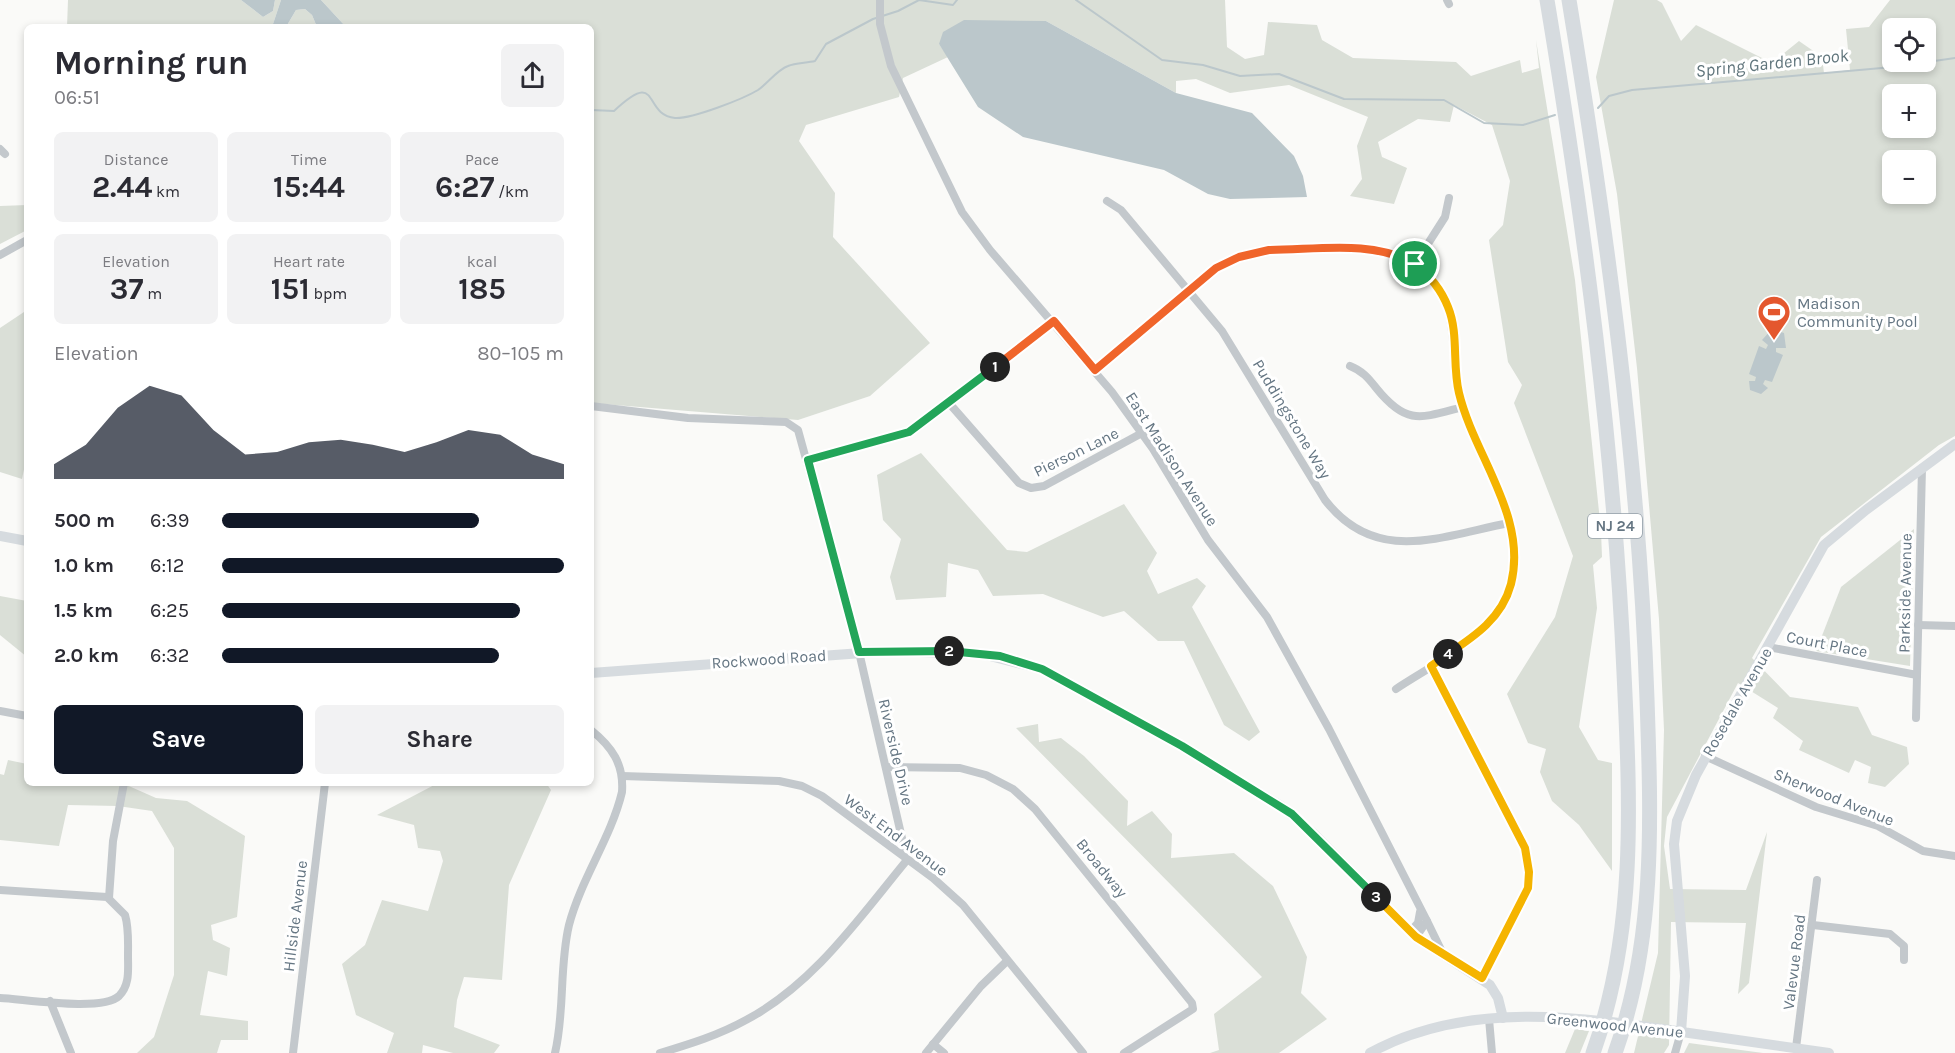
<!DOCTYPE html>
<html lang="en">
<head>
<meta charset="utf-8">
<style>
  :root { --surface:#fff; --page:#f2f2f3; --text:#2b2b33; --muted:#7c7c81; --accent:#111827 }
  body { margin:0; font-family:Karla,sans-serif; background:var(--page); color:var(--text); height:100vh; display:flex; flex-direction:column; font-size:22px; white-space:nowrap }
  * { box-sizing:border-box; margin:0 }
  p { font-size:20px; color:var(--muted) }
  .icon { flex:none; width:33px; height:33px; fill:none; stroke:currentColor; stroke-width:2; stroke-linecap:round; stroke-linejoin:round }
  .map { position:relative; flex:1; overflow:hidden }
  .drawer { position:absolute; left:24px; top:24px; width:570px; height:762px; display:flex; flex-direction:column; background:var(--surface); border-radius:9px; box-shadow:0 3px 9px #0003 }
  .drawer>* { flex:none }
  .controls { position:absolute; left:1882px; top:18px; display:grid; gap:12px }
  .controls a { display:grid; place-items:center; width:54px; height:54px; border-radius:9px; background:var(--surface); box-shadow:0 3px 9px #0003; font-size:30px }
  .pin { position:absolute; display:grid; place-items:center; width:51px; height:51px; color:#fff; margin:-26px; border:3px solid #fff; border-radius:50%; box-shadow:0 2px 6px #0007 }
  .km { position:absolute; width:30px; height:30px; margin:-15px; border-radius:50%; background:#222; color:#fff; font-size:16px; line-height:30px; text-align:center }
  .round { display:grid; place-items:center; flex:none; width:63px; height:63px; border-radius:9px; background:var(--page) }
  .head { display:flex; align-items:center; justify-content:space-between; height:102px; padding:0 30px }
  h1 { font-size:33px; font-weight:700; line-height:45px }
  .metrics { display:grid; grid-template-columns:repeat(3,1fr); gap:9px; height:102px; padding:6px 30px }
  .metrics div { display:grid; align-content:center; border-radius:9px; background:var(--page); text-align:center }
  .metrics b { font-size:30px; font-weight:700 }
  .metrics small { font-size:16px; font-weight:400 }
  .metrics p { font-size:16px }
  .chart { height:168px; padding:12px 30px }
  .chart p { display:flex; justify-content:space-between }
  .chart svg { width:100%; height:108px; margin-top:6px; fill:var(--accent); opacity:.7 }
  .button { display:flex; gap:12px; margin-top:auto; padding:12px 30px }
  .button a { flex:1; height:69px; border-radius:9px; background:var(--accent); color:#fff; font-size:24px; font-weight:700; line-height:69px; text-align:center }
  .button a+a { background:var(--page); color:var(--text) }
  ul { padding:0 30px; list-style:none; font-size:20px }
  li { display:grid; grid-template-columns:96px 72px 1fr; align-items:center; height:45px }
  li i { height:15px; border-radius:8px; background:var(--accent) }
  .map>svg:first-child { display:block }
  .green { fill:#dadfd7; fill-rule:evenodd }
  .water { fill:#bbc7cb }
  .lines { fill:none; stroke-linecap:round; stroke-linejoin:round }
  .stream { stroke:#bbc7cb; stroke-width:2 }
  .street { stroke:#c3c8cc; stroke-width:8 }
  .secondary { stroke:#d6dbdf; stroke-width:10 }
  .highway { stroke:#d6dbdf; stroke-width:15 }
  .split-1-casing { stroke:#fff; stroke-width:12 }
  .split-2-casing { stroke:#fff; stroke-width:12 }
  .split-3-casing { stroke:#fff; stroke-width:12 }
  .split-4-casing { stroke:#fff; stroke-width:12 }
  .split-5-casing { stroke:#fff; stroke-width:12 }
  .split-1 { stroke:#f0652b; stroke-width:8 }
  .split-2 { stroke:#22a559; stroke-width:8 }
  .split-3 { stroke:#22a559; stroke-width:8 }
  .split-4 { stroke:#f5b400; stroke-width:8 }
  .split-5 { stroke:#f5b400; stroke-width:8 }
  .labels { text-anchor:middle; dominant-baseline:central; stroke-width:6; stroke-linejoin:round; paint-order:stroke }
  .shield { fill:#fff; stroke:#939fa8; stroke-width:1.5 }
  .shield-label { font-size:15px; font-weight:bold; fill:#657683 }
  .poi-label { font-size:16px; fill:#657683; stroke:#fff; text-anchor:start }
  .street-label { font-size:16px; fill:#657683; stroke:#fff }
  .water-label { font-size:18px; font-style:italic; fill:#60757c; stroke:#fff }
</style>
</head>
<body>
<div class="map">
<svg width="1955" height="1053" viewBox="0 0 1955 1053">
  <rect width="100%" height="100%" fill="#fafaf8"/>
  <!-- green -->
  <g class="green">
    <path d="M68,0H241L263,17L273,11L275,0H281L272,27H67Z"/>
    <path d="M321,0H1225L1227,47L1245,59L1264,55L1268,22L1317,25L1322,40L1353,58L1456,62L1471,76L1520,60L1522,73L1539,68L1536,40L1575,280L1601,531L1602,557L1593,565L1597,608L1579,727L1598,760L1612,763V871L1579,825L1552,801L1540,772L1546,749L1528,743L1507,694L1555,617L1573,556L1514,403L1522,385L1508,362L1489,240L1503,225L1510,181L1492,125L1454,105L1450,122L1418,119L1378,142L1382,157L1407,168L1394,204L1350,196L1362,179L1357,146L1368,117L1289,85L1230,93L1196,79L1176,81V93L1046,21L939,44L948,57L903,78L899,97L806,125L799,141L835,193L833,237L930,343L870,396L798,420L591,403V27H346Z"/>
    <path d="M1614,0H1657L1662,3L1681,41L1696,25L1772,63L1799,41L1822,57L1824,73L1850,70L1846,29L1869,27L1890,0H1955V436L1939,445L1821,537L1752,658L1790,697L1858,707L1872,735L1907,747L1909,764L1885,787L1868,783L1871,767L1855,760L1849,773L1799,750L1803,741L1773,718L1778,708L1738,683L1667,817L1664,846L1670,889L1746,890L1767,832L1749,983L1738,994L1746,923L1671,922L1669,1045L1664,1053H1634L1658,953L1664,730L1659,619L1637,368L1617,194L1596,77ZM1893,28H1926V62H1893ZM1893,94H1926V128H1893ZM1893,160H1926V194H1893Z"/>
    <path d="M305,9L312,15L317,27H286L296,10Z"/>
    <path d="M27,205V230L0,244V206Z"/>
    <path d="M27,310V455L22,479L0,472V328Z"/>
    <path d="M921,453L1007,550L1027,552L1124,504L1157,553L1147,571L1158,594L1197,578L1206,586L1192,607L1260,732L1249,741L1224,725L1184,641H1158L1124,611L1103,617L1043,594L993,596L978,570L948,563L946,597L896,600L890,577L901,539L883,520L877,475Z"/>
    <path d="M1914,529L1910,666L1816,651L1841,587Z"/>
    <path d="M0,596L27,601V657L0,635Z"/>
    <path d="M1038,724L1039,742L1061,738L1084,756L1128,801L1127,826L1152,811L1172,834L1171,858L1234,853L1273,886L1307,957L1301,993L1327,1019L1279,1053H1210L1219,1050L1214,1014L1262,977L1016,728Z"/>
    <path d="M8,760L27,764V783H122L156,798L187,801L245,836L237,917L211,925L213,940L230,948L227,976L208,971L200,1015L248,1021V1040H221L217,1053H137L154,1037L174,975V848L152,811L118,806L68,805L59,846L0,840V774L4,775Z"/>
    <path d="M438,783H546L551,790L509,885L502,980L464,977L457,1000L454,1027L500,1045L494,1053H453L423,1045L422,1053H387L394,1033L356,1015L342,964L365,945L382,900L428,911L443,861L440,851L418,848L414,825L377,815Z"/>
    <path d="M1575,1029L1589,1031L1580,1053H1565Z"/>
    <path d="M1689,1043L1763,1053H1684Z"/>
  </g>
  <!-- water -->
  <g class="water">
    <path d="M241,0H275L273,11L263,17Z"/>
    <path d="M281,0H321L346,27H317L312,15L305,9L296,10L286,27H272Z"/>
    <path d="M964,20L1046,21L1176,93L1252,113L1294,156L1303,176L1307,197L1230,199L1208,194L1164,170L1023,137L978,107L939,44L943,32Z"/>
    <path d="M1776,303L1791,316L1789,322L1775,318L1772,307Z"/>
    <path d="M1772,329L1784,333L1786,348H1776V352L1783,355L1772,382L1765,380L1763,384L1768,388L1761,394L1750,390L1749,381H1755L1756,377L1749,374L1759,346L1766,349L1768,345L1762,340Z"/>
  </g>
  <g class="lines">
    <!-- stream -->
    <g class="stream">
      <path d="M1076,0L1162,60L1203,65L1240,76L1279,74L1344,99L1444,100L1484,123L1523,125L1555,115"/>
      <path d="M1598,108L1609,96L1632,90L1893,67L1955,58"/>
      <path d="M591,110L614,111C661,67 642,115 675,118C692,119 743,99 758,90C768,83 777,70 788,66C795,63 806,63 815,61L826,44L873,19L898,11L919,0L953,5L957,0"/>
    </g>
    <!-- street -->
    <g class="street">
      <path d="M880,0V24L891,66L962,212L990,250L1112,392L1153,449L1208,540L1267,617L1329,729L1427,921L1416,937"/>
      <path d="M1447,0L1449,4"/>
      <path d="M0,149L5,154"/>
      <path d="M1107,201L1121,210L1222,331L1325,500C1376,566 1441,536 1509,523"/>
      <path d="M0,255L27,240"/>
      <path d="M1415,264L1445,217L1449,198"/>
      <path d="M1350,366C1363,371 1369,379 1377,389C1407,426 1421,418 1463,407"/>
      <path d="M1095,371L1216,268L1239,257L1269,250C1313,250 1379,239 1416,265C1468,302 1445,356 1462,407C1482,463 1533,530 1508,593C1490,638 1435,663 1396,689"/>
      <path d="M949,403L1019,483L1031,488L1044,486L1142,433"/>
      <path d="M591,406L688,418L786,422L798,430L859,652L907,860C859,918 814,984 746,1020C719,1035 690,1044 660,1053"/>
      <path d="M808,460L899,435L918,427L1054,321"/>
      <path d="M1918,625L1955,626"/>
      <path d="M1768,647L1917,675"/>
      <path d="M1431,666L1521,840C1540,882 1521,904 1501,940C1494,953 1488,966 1482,978"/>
      <path d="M0,711L27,716"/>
      <path d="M1916,718L1922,468"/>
      <path d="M1705,756L1816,807L1878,826L1923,851L1955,856"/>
      <path d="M886,767L960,768L986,775L1013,789L1035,809L1192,1003L1193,1009L1124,1053"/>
      <path d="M622,776L779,781L802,786L822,796L933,878L963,905L1083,1053"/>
      <path d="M0,890L107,897L125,915C129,928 128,943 128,956C128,970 130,985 119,996C102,1012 24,999 0,998"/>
      <path d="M109,898L113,841L124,783"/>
      <path d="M1427,921L1443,954"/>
      <path d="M1813,925L1890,934L1904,946V960"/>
      <path d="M1410,932L1418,923L1420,912"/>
      <path d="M50,1001L71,1053"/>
      <path d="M1489,1019L1492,1053"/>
      <path d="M933,1044L944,1053"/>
      <path d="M1796,1048L1817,880"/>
      <path d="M293,1053L325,783"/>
      <path d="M555,1053C565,1011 559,967 569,925C581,879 611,838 622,792C624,764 612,747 591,730"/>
      <path d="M926,1053L981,986L1007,961"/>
      <path d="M1675,1053L1681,1032"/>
    </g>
    <!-- secondary -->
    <g class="secondary">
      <path d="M0,536L27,541"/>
      <path d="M591,673L889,651L982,654L1042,669L1182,746L1281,806L1314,834L1416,937L1490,985L1498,998L1503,1018"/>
      <path d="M1681,1032L1685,976L1674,844L1677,821L1696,775L1824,545L1866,510L1955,444"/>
      <path d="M1370,1053C1468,999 1583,1017 1689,1033C1735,1040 1782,1046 1829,1053"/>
    </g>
    <!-- highway -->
    <g class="highway">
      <path d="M1547,0C1584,223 1614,446 1624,673C1630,801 1637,930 1593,1053"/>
      <path d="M1569,0C1607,232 1639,464 1647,699C1651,818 1656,939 1615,1053"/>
    </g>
  </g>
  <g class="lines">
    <defs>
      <path id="split-1" d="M995,367L1054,321L1095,370L1216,268L1239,257L1269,250C1316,250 1372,239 1415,264"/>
      <path id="split-2" d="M949,651L859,652L808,460L909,432L995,367"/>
      <path id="split-3" d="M949,651L1000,656L1042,669L1182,746L1292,814L1376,897"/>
      <path id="split-4" d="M1376,897L1416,937L1482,978L1528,888L1529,872L1525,848L1431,666L1448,654"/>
      <path id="split-5" d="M1415,264C1429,275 1441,289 1448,307C1459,334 1452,364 1459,393C1474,456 1528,516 1511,584C1502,618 1475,636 1448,654"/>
    </defs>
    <!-- split-1 casing -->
    <use href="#split-1" class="split-1-casing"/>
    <!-- split-2 casing -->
    <use href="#split-2" class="split-2-casing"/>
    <!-- split-3 casing -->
    <use href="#split-3" class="split-3-casing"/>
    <!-- split-4 casing -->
    <use href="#split-4" class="split-4-casing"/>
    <!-- split-5 casing -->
    <use href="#split-5" class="split-5-casing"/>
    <!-- split-1 -->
    <use href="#split-1" class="split-1"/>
    <!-- split-2 -->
    <use href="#split-2" class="split-2"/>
    <!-- split-3 -->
    <use href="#split-3" class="split-3"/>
    <!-- split-4 -->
    <use href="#split-4" class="split-4"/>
    <!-- split-5 -->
    <use href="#split-5" class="split-5"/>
  </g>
  <!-- icons -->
  <defs>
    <symbol id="stadium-pin" viewBox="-11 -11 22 30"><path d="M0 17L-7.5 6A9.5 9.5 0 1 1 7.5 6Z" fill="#e4572e" stroke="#fff"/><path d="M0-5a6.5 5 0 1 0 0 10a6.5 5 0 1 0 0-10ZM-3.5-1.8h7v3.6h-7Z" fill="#fff"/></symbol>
  </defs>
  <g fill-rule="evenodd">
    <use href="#stadium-pin" x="1755" y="293" width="38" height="52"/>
  </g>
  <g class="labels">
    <!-- shield labels -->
    <rect class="shield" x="1588" y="514" width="54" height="24" rx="4.5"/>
    <g class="shield-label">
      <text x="1615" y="526">NJ 24</text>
    </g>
    <!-- poi labels -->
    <g class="poi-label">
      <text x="1797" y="303">Madison<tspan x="1797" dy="18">Community Pool</tspan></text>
    </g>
    <!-- street labels -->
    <g class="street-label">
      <text transform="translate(1292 419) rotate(59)">Puddingstone Way</text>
      <text transform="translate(1076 452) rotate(-26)">Pierson Lane</text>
      <text transform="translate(1172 459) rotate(57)">East Madison Avenue</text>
      <text transform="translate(1905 593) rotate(-89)">Parkside Avenue</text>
      <text transform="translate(1827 644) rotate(11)">Court Place</text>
      <text transform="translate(769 659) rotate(-4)">Rockwood Road</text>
      <text transform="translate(1737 702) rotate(-60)">Rosedale Avenue</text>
      <text transform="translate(896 752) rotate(77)">Riverside Drive</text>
      <text transform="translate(1834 797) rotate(22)">Sherwood Avenue</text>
      <text transform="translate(896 835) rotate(37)">West End Avenue</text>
      <text transform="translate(1102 868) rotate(51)">Broadway</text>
      <text transform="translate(295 916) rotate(-83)">Hillside Avenue</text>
      <text transform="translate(1794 962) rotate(-83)">Valevue Road</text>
      <text transform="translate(1615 1025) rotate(6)">Greenwood Avenue</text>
    </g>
    <!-- water labels -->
    <g class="water-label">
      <text transform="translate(1772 63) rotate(-6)">Spring Garden Brook</text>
    </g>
  </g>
</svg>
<div class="controls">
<a><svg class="icon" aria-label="locate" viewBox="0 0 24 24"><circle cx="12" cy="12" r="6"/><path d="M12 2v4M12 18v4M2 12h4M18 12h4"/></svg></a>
<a>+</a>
<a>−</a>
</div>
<div class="pin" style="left:1415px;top:264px;background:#1e9e55"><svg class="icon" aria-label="arrive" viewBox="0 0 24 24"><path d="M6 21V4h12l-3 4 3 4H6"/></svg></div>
<b class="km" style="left:995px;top:367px">1</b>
<b class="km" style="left:949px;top:651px">2</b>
<b class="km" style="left:1376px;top:897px">3</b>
<b class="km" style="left:1448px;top:654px">4</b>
<section class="drawer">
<div class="head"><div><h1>Morning run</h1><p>06:51</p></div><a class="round"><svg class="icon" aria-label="share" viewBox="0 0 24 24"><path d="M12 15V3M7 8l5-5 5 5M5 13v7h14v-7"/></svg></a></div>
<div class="metrics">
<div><p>Distance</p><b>2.44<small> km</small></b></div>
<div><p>Time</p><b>15:44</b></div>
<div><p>Pace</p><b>6:27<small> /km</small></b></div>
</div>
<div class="metrics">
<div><p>Elevation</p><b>37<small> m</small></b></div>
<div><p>Heart rate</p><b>151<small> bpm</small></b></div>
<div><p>kcal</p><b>185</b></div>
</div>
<div class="chart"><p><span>Elevation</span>80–105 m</p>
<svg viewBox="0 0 160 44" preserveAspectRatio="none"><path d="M0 44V38L10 30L20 15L30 6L40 10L50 24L60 34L70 33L80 29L90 28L100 30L110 33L120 29L130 24L140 26L150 34L160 38V44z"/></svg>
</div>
<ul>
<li><b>500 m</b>6:39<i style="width:75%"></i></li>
<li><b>1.0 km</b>6:12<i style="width:100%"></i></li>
<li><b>1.5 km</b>6:25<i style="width:87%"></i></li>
<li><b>2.0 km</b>6:32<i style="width:81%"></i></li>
</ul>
<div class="button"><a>Save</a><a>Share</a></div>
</section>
</div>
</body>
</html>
